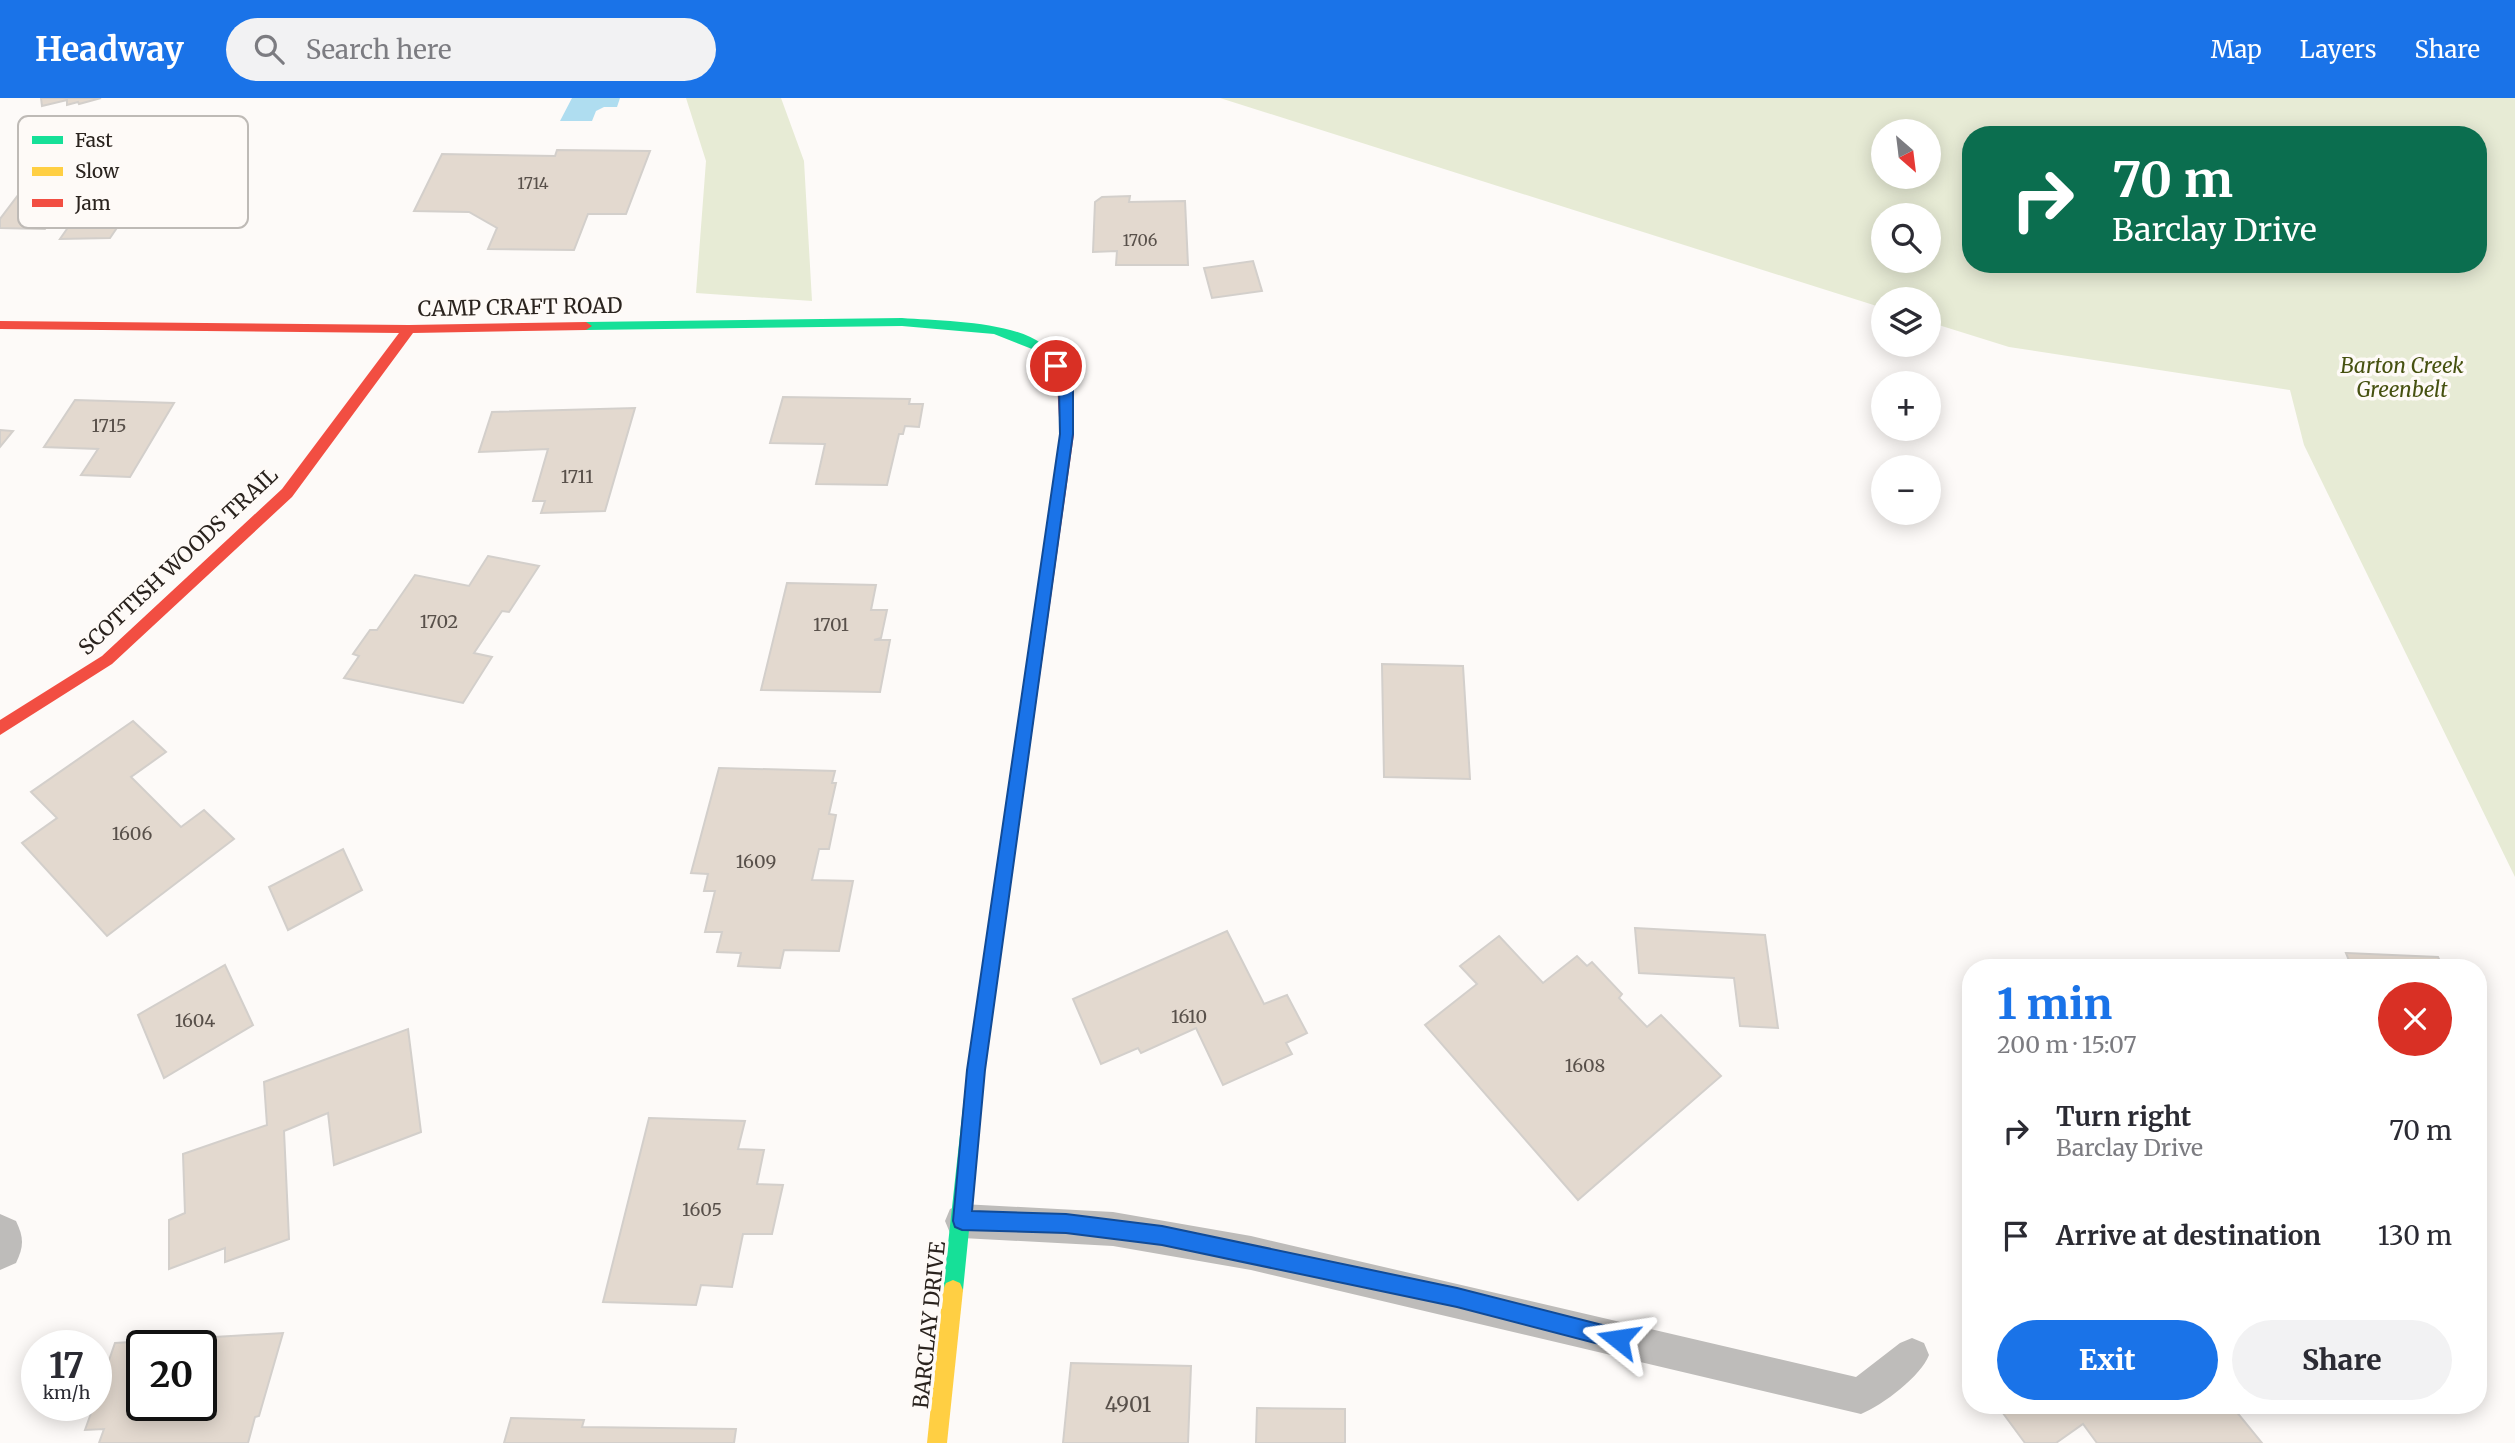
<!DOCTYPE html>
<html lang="en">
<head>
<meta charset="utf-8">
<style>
  :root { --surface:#fff; --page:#f2f2f3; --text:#2b2b33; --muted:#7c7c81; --accent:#1a73e8 }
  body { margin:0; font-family:Merriweather,serif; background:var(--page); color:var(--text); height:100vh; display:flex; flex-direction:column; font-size:26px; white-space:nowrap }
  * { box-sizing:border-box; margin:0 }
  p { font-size:23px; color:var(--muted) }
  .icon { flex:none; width:38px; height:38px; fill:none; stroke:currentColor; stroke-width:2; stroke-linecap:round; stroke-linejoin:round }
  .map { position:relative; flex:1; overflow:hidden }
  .drawer { position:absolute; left:1962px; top:861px; width:525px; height:455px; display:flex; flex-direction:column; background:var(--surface); border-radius:28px; box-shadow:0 4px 18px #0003 }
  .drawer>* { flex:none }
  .hud { position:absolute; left:1962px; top:28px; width:525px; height:147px; border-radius:28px; box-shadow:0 4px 18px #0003; background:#0b6e4f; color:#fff; overflow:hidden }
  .needle { width:46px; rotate:152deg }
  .controls { position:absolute; left:1871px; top:21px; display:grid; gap:14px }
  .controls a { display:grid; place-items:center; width:70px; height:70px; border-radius:50%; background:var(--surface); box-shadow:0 4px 18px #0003; font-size:35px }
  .speed { position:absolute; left:21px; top:1232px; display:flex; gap:14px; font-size:35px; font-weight:700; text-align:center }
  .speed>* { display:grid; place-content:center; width:91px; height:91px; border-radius:50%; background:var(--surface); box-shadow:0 4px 18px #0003; line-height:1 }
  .speed small { font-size:18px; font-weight:400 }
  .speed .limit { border:4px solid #111; border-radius:10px; background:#fff; color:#111 }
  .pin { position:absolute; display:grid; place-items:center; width:60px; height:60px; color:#fff; margin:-30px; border:4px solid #fff; border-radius:50%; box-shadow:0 2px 7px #0007 }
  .me { position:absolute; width:77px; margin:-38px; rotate:285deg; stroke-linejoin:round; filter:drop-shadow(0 0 5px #0008) }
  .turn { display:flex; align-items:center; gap:24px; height:147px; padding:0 35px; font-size:32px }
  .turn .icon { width:91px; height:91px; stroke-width:2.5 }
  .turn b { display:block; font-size:49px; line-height:60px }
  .round { display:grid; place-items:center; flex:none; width:74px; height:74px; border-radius:37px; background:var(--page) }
  .overview { display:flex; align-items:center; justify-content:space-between; height:119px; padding:0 35px }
  h1 { font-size:42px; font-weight:800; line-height:52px; color:var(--accent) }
  .primary-button { display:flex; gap:14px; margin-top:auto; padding:14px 35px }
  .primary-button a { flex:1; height:80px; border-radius:42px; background:var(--accent); color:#fff; font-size:28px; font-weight:800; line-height:80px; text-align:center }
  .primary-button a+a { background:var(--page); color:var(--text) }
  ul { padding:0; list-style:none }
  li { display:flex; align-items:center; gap:21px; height:105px; padding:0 35px }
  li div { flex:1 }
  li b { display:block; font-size:26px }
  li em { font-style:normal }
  header { display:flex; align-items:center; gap:42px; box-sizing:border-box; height:98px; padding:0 35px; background:var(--accent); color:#fff }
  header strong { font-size:33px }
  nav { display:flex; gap:38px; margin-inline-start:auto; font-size:24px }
  .search { width:490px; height:63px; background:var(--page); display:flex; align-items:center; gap:18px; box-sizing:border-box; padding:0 24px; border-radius:38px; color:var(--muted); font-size:26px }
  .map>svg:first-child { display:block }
</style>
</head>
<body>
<header>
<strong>Headway</strong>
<div class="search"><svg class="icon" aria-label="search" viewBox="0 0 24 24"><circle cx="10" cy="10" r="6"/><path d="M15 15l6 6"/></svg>Search here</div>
<nav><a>Map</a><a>Layers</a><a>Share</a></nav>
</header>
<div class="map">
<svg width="2515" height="1345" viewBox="0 0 2515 1345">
  <rect width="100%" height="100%" fill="#fdfaf8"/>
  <g fill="#e7ebd5" fill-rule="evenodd">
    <path d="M 686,0 L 781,0 L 804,63 L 812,203 L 696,195 L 706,63 Z"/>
    <path d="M 1220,0 L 2515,0 L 2515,779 L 2304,347 L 2290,292 L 2009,249 L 1929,224 L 1928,201 L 1883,201 L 1883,210 ZM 1883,33 L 1928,33 L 1928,79 L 1883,79 ZM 1970,37 L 2478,37 L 2478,166 L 1970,166 ZM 1883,117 L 1928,117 L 1928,163 L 1883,163 Z"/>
  </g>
  <path fill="#afddf0" d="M 572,0 L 620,0 L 617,9 L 604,9 L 596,13 L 592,23 L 560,23 Z"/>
  <g fill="#e3d9cf" stroke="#d3cfcb" stroke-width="2" fill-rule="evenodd">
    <path d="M 41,0 L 101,0 L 79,6 L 78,4 L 67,7 L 67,2 L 42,8 Z"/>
    <path d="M 56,47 L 87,48 L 84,51 L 170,52 L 110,140 L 60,141 L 69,128 L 48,127 L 45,131 L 0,130 L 0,121 Z"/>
    <path d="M 557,52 L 650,53 L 626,116 L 588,116 L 574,152 L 488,151 L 497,130 L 469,114 L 414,113 L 442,56 L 555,58 Z"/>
    <path d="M 1130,98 L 1129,104 L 1185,103 L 1188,167 L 1116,167 L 1117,153 L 1093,154 L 1095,104 L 1102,99 Z"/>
    <path d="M 1253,163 L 1262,193 L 1212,200 L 1204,170 Z"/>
    <path d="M 783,299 L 910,301 L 909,306 L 923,306 L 919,329 L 905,328 L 903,336 L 899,336 L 887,387 L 816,386 L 825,346 L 770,345 Z"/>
    <path d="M 75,302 L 174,305 L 130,379 L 81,377 L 98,351 L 44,349 Z"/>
    <path d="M 635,310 L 605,413 L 541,415 L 545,403 L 533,403 L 548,351 L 479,354 L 492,314 Z"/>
    <path d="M 0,332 L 13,333 L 0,349 Z"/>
    <path d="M 488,458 L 539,468 L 509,514 L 502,513 L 474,555 L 492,559 L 463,605 L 344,580 L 359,558 L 353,556 L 370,532 L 377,532 L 415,477 L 469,488 Z"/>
    <path d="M 787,485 L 876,487 L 871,512 L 887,512 L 881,540 L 874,542 L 890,542 L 880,594 L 761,592 Z"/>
    <path d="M 1382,566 L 1463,568 L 1470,681 L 1384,679 Z"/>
    <path d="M 133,623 L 166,654 L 131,679 L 181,729 L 204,712 L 234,741 L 107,838 L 22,745 L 57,720 L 31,694 Z"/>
    <path d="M 719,670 L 835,673 L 832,685 L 836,685 L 829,716 L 836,717 L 829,751 L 819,751 L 812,782 L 853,783 L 839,853 L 784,852 L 780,870 L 738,868 L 741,855 L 717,854 L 722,834 L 705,834 L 715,793 L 704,793 L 708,776 L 691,775 Z"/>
    <path d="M 343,751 L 362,792 L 288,832 L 269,789 Z"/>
    <path d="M 1635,830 L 1765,837 L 1778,930 L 1740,928 L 1734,880 L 1639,875 Z"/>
    <path d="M 1227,833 L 1264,906 L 1287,897 L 1307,935 L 1286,945 L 1292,956 L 1223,987 L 1196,930 L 1141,955 L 1138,950 L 1101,966 L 1073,901 Z"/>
    <path d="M 1499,838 L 1543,885 L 1577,858 L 1587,868 L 1592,864 L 1622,896 L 1619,900 L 1647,929 L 1661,917 L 1721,978 L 1578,1102 L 1425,927 L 1477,886 L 1460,868 Z"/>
    <path d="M 2346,855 L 2438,859 L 2443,870 L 2352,870 Z"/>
    <path d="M 225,867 L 253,927 L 164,980 L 138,917 Z"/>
    <path d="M 408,931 L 421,1034 L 334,1067 L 328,1015 L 284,1033 L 289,1141 L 225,1164 L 225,1150 L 169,1171 L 169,1122 L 185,1115 L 183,1056 L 267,1027 L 264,984 Z"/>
    <path d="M 649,1020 L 745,1023 L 738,1051 L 764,1052 L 757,1086 L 783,1087 L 772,1136 L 743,1136 L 732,1189 L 701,1187 L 696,1207 L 603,1204 Z"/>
    <path d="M 283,1235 L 259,1318 L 255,1319 L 248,1345 L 99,1345 L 104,1331 L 85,1332 L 94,1307 L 96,1307 L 96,1300 L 115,1245 ZM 142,1248 L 201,1248 L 201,1307 L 142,1307 Z"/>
    <path d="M 1071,1265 L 1191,1268 L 1188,1345 L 1063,1345 Z"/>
    <path d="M 1997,1307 L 2231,1307 L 2262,1345 L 2097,1345 L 2083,1326 L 2056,1345 L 2025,1345 Z"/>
    <path d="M 1257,1310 L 1345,1311 L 1345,1345 L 1256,1345 Z"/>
    <path d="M 511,1320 L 584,1322 L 582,1329 L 736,1331 L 734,1345 L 504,1345 Z"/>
  </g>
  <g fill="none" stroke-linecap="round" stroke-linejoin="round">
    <path fill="#bebcba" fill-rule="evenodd" d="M 962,1106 L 1113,1114 L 1251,1138 L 1856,1279 L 1900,1245 L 1912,1240 L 1924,1245 L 1929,1257 C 1921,1278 1883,1307 1861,1316 L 1251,1172 L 1113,1148 L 962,1140 L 950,1135 L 945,1123 L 950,1111 Z"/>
    <path fill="#bebcba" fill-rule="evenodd" d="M 0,1116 L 16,1123 C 24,1140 24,1148 16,1165 L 0,1172 Z"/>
    <g fill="#16e098" fill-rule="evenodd">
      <path d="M 902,220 C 940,223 1012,223 1042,246 C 1056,256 1064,271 1071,286 L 1069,289 L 1059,289 L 1051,270 L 1032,251 L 994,236 L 902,228 L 586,232 L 580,228 L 586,224 Z"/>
      <path d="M 1023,635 L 1028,637 L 1031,642 L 985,972 L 963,1192 L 960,1199 L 953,1202 L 946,1199 L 943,1192 L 967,972 L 1015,642 L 1018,637 Z"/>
    </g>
    <path fill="#ffcf43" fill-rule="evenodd" d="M 953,1182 L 960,1185 L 963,1192 L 947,1345 L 927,1345 L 943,1192 L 946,1185 Z"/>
    <g fill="#f24e42" fill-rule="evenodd">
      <path d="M 0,223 L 409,227 L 586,224 L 592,228 L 586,232 L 413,235 L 292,399 L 112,566 L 0,637 L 0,622 L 102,558 L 282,391 L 399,235 L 0,231 Z"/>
      <path d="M 1064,281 L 1071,286 L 1074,336 L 1031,642 L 1028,647 L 1018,647 L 1015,642 L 1060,336 L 1057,286 Z"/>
    </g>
  </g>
  <path fill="#1a73e8" stroke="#114b97" stroke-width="2" d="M 1056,263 L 1061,265 L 1073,291 L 1073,336 L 985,972 L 972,1113 L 1066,1116 L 1162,1128 L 1457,1190 L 1618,1231 L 1625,1234 L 1628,1241 L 1625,1248 L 1618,1251 L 1457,1209 L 1162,1147 L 1066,1135 L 962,1132 L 955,1129 L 953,1123 L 967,972 L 1060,336 L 1059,291 L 1049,268 Z"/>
  <g text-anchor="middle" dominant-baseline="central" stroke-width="7" stroke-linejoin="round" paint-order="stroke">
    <g font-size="16" fill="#58504a">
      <text x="533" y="85">1714</text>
      <text x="1140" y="142">1706</text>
    </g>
    <g font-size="18" fill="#58504a">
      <text x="109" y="327">1715</text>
      <text x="577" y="378">1711</text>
      <text x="439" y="523">1702</text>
      <text x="831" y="526">1701</text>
      <text x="132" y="735">1606</text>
      <text x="756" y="763">1609</text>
      <text x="1189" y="918">1610</text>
      <text x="195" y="922">1604</text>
      <text x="1585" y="967">1608</text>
      <text x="702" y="1111">1605</text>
    </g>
    <g font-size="21" fill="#2a231e" stroke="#fefaf7">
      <text transform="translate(520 209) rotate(-1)">CAMP CRAFT ROAD</text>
      <text transform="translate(178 463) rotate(-43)">SCOTTISH WOODS TRAIL</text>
      <text transform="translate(929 1227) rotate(-84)">BARCLAY DRIVE</text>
    </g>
    <g font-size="21" font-style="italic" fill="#465110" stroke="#fefaf7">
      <text x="2402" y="267">Barton Creek<tspan x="2402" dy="24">Greenbelt</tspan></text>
    </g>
    <g font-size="21" fill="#58504a">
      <text x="1128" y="1306">4901</text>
    </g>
  </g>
  <rect x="18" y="18" width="230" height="112" rx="10" fill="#fefaf7" stroke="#bebab6" stroke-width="2"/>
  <rect x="32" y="38" width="31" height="8" fill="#16e098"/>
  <rect x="32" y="69" width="31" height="9" fill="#ffcf43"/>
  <rect x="32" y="101" width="31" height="8" fill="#f24e42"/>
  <g font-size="19" fill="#2a231e">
    <text x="75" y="49">Fast</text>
    <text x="75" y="80">Slow</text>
    <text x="75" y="112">Jam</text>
  </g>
</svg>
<div class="controls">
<a><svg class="needle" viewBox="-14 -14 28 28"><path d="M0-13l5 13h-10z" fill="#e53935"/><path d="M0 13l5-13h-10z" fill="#7c7c81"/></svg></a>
<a><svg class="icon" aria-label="search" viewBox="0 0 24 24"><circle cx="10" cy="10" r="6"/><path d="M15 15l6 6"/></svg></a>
<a><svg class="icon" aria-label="layers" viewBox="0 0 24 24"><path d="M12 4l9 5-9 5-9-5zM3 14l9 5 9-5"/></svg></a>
<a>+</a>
<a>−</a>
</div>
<div class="speed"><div>17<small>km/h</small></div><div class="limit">20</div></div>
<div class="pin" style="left:1056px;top:268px;background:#d93025"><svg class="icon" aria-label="arrive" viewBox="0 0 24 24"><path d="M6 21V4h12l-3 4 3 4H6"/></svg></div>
<svg class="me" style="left:1618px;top:1241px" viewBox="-20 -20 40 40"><path d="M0-17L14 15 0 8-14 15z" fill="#1a73e8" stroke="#fff" stroke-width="4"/></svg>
<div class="hud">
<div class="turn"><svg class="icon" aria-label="right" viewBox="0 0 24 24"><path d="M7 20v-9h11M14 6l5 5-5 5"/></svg><div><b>70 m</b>Barclay Drive</div></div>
</div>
<section class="drawer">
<div class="overview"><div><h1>1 min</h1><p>200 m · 15:07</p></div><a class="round" style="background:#d93025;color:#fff"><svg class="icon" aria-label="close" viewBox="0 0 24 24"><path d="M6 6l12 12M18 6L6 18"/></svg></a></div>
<ul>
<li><svg class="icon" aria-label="right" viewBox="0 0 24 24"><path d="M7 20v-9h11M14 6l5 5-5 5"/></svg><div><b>Turn right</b><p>Barclay Drive</p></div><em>70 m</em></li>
<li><svg class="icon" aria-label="arrive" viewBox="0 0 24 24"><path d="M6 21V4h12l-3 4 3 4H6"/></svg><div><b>Arrive at destination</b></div><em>130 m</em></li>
</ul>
<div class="primary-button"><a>Exit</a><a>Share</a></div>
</section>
</div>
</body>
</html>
